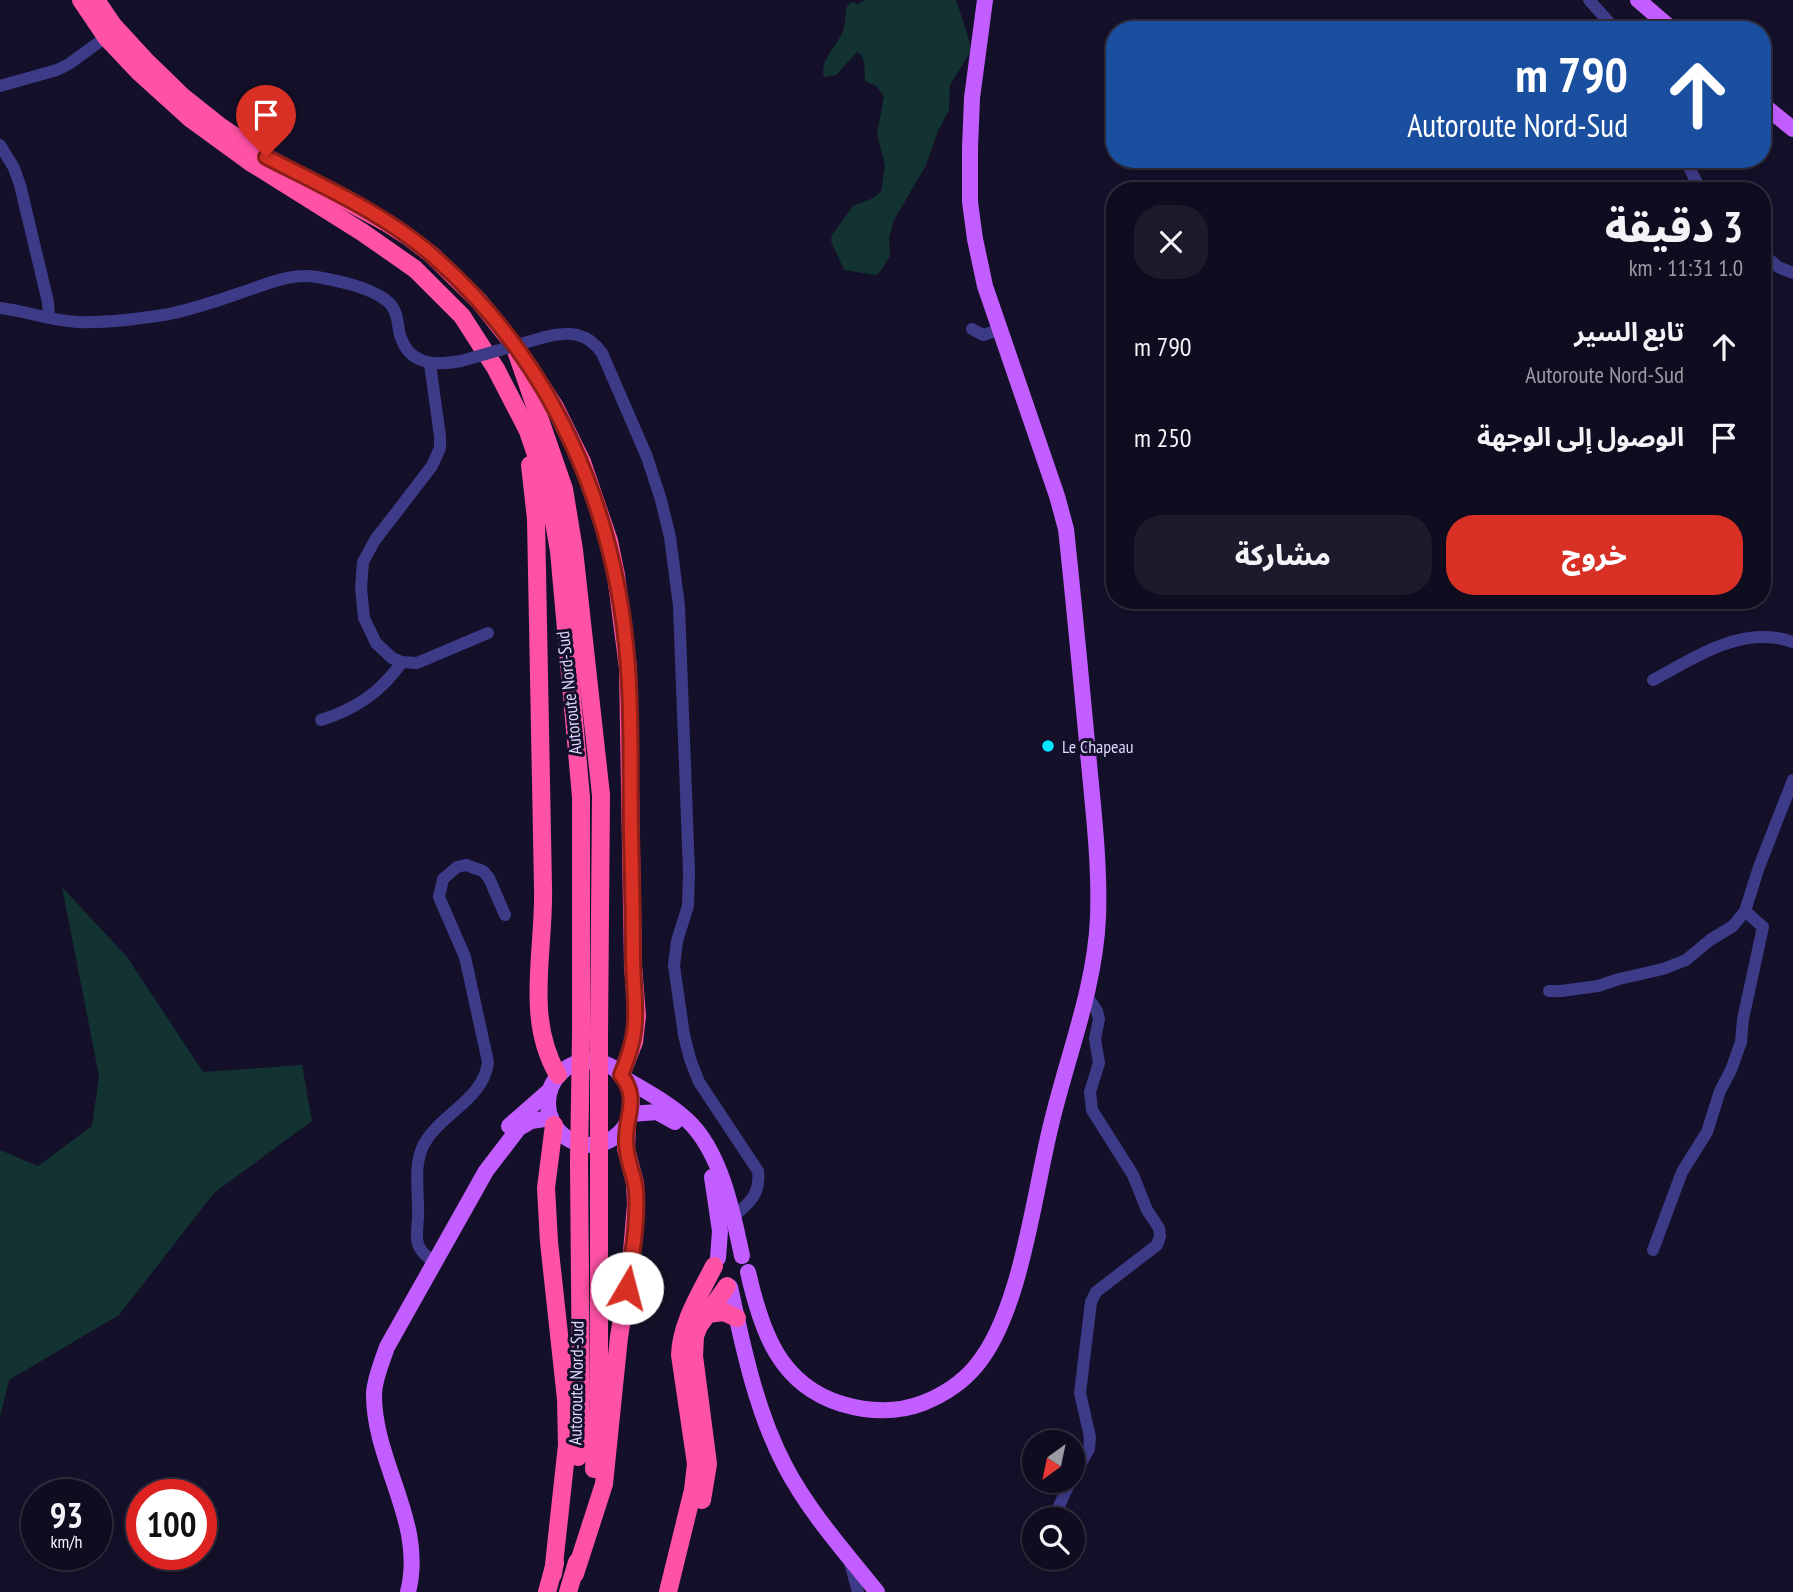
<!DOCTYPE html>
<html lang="ar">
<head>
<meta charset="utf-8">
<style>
  :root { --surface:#0f0c1f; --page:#1d1a2c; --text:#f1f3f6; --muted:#9b9ba4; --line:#2f2c3d; --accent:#d93025 }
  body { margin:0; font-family:"PT Sans Narrow","Noto Sans Arabic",sans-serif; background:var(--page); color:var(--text); direction:rtl; height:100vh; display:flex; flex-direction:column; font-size:26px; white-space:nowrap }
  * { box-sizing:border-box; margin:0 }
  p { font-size:23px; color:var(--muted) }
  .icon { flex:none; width:38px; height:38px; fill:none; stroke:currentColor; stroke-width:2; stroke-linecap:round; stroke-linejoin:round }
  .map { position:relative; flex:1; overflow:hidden; direction:ltr }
  .sheet { position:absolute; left:1106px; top:182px; width:665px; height:427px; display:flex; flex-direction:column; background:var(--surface); border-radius:28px; box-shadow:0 4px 10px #0003,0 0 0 2px var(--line); direction:rtl }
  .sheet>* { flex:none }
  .banner { position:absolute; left:1106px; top:21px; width:665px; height:147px; border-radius:28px; box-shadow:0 4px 10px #0003,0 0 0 2px var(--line); direction:rtl; background:#1a4fa0; color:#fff; overflow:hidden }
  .needle { width:46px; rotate:213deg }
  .fabs { position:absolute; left:1022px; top:1430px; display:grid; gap:14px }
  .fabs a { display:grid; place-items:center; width:63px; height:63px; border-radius:50%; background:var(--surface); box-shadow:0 4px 10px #0003,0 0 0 2px var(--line); font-size:35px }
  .speed { position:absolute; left:21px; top:1479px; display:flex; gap:14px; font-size:35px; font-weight:700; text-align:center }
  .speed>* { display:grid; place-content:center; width:91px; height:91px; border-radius:50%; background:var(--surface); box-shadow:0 4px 10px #0003,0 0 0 2px var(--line); line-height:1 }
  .speed small { font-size:18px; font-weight:400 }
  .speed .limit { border:10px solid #d22; background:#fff; color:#111 }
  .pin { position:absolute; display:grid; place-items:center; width:60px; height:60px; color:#fff; margin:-72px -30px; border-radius:50% 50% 50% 0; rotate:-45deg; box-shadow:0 0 7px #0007 }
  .pin .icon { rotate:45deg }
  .me { position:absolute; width:77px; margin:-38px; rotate:8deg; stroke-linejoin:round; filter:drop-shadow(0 0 5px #0008) }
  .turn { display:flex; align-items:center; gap:24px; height:147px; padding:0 28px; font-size:32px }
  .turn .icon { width:91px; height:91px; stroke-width:2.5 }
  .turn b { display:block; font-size:49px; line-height:60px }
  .round { display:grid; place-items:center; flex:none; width:74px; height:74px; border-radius:28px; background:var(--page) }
  .overview { display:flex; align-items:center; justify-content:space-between; height:119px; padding:0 28px }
  h1 { font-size:42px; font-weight:800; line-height:52px }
  .action { display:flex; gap:14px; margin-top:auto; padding:14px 28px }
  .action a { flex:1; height:80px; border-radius:28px; background:var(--accent); color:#fff; font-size:28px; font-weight:800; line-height:80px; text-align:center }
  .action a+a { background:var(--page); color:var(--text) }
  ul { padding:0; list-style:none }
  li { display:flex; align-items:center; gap:21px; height:91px; padding:0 28px }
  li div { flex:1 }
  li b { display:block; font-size:26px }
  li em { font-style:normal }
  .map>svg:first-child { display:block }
</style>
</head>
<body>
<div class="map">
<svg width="1793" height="1592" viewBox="0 0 1793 1592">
  <rect width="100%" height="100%" fill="#141029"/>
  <g fill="#123331">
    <path d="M 865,0 L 956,0 L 967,33 L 971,51 L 950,85 L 949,110 L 938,131 L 926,165 L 894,220 L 889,238 L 890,256 L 880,272 L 875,275 L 844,270 L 831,241 L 832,235 L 853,206 L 871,199 L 881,192 L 885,165 L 877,134 L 884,96 L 876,86 L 865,81 C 864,70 867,58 857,52 L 836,75 L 824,77 C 819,61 835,48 841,35 C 846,27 845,15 847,6 L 852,2 L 858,4 Z"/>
    <path d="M 62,887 L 127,957 L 203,1072 L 302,1065 L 312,1121 L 214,1193 L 119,1315 L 9,1380 L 0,1417 L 0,1150 L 38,1166 L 92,1126 L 99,1076 Z"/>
  </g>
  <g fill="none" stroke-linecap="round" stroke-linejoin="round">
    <g stroke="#3d3a88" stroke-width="12">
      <path d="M 1589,0 L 1616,30"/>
      <path d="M 0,86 L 57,70 L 69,64 L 106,37"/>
      <path d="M 0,145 L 14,168 L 20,185 L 48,302 L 49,318"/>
      <path d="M 1685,159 L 1701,191"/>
      <path d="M 1762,253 L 1778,267 L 1793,273"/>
      <path d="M 0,308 C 26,311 52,321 79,322 C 108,323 139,319 169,314 C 193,309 217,301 240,293 C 265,285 291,272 317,277 C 339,281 370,287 387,301 C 398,309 397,323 400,335 C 409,365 435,366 461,361"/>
      <path d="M 972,329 L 983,335 L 999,330"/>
      <path d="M 545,337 C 569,331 587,332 602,353 L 647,457 L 661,500 L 670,537 L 679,606 L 689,873 L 688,906 L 677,941 L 674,966 L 684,1035 L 690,1059 L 699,1082 L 758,1171 C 761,1193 750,1203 734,1216"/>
      <path d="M 430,364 L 440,436 L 440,448 L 432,466 L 375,540 L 363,562 L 361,589 L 364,618 L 376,643 L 392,658 L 402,662 L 417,663 L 488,633"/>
      <path d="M 1653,680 C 1696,657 1743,624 1793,642"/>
      <path d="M 321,720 C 356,709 381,692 402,662"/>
      <path d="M 1549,991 L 1561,991 L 1598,986 L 1619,979 L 1663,969 L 1686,960 L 1710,940 L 1733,926 L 1745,911 L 1759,867 L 1793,780"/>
      <path d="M 1653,1250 L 1682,1172 L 1707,1132 L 1720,1091 L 1731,1070 L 1741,1042 L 1743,1019 L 1763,927 L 1745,911"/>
      <path d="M 434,1262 C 412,1247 417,1238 418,1216 C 419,1193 413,1167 423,1146 C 439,1114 484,1100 488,1062 L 465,957 L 439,897 L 443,879 L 457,867 L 466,865 L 483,871 L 489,878 L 505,915"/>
      <path d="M 1073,1477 L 1089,1449 L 1090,1437 L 1080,1393 L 1091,1302 L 1096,1292 L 1157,1245 L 1160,1236 L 1159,1228 L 1147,1210 L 1133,1175 L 1092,1110 L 1090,1092 L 1099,1063 L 1095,1039 L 1099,1019 L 1097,1011 L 1086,995"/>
      <path d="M 1053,1519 L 1071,1480"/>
      <path d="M 849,1559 L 858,1592"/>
    </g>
    <g stroke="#c25eff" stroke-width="16">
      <path d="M 1638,0 L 1673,30"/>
      <path d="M 1762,104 L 1793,129"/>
      <circle cx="590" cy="1103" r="42"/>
      <path d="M 624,1078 C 645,1091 669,1103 687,1120 C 721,1151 733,1213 742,1256"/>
      <path d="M 631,1114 L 657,1112 L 675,1122"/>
      <path d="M 509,1126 L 550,1090"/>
      <path d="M 712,1177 L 720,1231 L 718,1258"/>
      <path d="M 748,1272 C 761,1330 779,1385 842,1404 C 869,1412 897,1413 923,1403 C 943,1395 962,1383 976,1366 C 1021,1313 1034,1193 1051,1125 C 1067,1057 1095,988 1098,918 C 1100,863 1093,807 1088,753 C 1081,678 1074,603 1066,529 L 1057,496 L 985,286 L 975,239 L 970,202 L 970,148 L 972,98 L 985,0"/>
      <path d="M 730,1287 C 743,1347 756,1411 785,1466 C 809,1512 845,1552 877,1592"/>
      <path d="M 408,1592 C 426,1522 373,1462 374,1393 C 375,1377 382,1362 387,1347 L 486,1171 L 519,1128 L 531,1121 L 551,1118"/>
    </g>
    <g stroke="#ff52a5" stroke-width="18">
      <path d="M 81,0 L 106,37 L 139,72 L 191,119 L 250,162 L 362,232 L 415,269 L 462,316 L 496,369 L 528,431 L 549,493 L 559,551 L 581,797 L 581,1035"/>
      <path d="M 96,0 L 113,25 L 147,62 L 182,96 L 221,127 L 266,157 L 385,222 L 410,238 L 432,255 L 479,301 L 514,345 L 564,489 L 574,550 L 601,795 L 599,1036"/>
      <path d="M 530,368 L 555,407 L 582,462 L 609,541 L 616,575 L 628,668 L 633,966 L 637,1016 L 634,1042 L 621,1075"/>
      <path d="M 530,465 L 536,519 C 538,642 541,764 543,887 C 545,950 524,1018 558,1075"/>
      <path d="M 707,1314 L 724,1312 L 737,1318"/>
      <path d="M 578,1457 L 581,1398 L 579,1163"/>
      <path d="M 594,1469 L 599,1399 L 599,1165"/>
      <path d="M 702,1500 L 708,1464 L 694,1356 L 695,1336 L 699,1326 L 727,1286"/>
      <path d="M 553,1574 L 567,1445 L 566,1399 L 549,1242 L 546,1188 L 554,1125"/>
      <path d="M 575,1574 L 604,1484 L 619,1337 L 631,1264 L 636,1204 L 635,1183 L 626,1149 L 627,1125"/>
      <path d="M 547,1592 L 555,1563"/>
      <path d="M 568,1592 L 577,1562"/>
      <path d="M 668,1592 L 693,1490 L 696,1464 L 680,1355 C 681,1323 700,1294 714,1266"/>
    </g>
    <path stroke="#3d3a88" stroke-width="12" d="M 461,361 L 545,337"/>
    <g stroke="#ff52a5" stroke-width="18">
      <path d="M 599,1036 L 599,1165"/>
      <path d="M 579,1163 L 581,1035"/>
    </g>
  </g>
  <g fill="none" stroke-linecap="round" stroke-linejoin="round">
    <defs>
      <path id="route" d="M 266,157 C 322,186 385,214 433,256 C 553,361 617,510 628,668 C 632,723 630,780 631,835 C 632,876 633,918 633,959 C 634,1009 642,1026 621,1075 C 640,1098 625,1117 626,1142 C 626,1159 634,1174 636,1190 C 638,1222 632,1257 627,1288"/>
    </defs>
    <use href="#route" stroke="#8d1f18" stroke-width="18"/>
    <use href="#route" stroke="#d93025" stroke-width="12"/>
  </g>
  <circle fill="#03e6ff" stroke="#141029" stroke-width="2.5" cx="1048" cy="746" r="7"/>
  <g text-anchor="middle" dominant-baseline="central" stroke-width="6" stroke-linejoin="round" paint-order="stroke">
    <g font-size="18" fill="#dcd7ff" stroke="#141029">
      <text transform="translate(569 693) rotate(-96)">Autoroute Nord-Sud</text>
      <text transform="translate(576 1383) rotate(-89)">Autoroute Nord-Sud</text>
    </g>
    <g font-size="18" fill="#dcd7ff" stroke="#141029" text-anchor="start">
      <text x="1062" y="746">Le Chapeau</text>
    </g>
  </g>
</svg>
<div class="fabs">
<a><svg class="needle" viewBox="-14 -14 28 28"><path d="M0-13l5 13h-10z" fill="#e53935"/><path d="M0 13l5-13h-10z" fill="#9b9ba4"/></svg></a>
<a><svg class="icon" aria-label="search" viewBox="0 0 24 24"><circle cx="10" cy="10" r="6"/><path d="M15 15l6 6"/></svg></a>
</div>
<div class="speed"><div>93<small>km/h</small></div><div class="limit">100</div></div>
<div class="pin" style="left:266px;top:157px;background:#d93025"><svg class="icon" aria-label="arrive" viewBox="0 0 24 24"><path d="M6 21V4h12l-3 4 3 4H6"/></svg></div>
<svg class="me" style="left:627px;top:1288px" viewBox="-20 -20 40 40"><circle r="19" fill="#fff"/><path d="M0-13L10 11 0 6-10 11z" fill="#d93025"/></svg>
<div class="banner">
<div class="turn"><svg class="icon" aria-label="ahead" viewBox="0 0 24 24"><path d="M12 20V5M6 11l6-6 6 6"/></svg><div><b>790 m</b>Autoroute Nord-Sud</div></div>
</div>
<section class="sheet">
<div class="overview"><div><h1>3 دقيقة</h1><p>1.0 km · 11:31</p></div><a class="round"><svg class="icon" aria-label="close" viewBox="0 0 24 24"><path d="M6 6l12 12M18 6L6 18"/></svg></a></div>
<ul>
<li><svg class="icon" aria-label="ahead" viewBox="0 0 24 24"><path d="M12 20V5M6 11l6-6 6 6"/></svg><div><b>تابع السير</b><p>Autoroute Nord-Sud</p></div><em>790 m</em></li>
<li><svg class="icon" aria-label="arrive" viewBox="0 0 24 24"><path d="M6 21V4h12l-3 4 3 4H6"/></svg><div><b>الوصول إلى الوجهة</b></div><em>250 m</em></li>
</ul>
<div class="action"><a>خروج</a><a>مشاركة</a></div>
</section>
</div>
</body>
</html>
